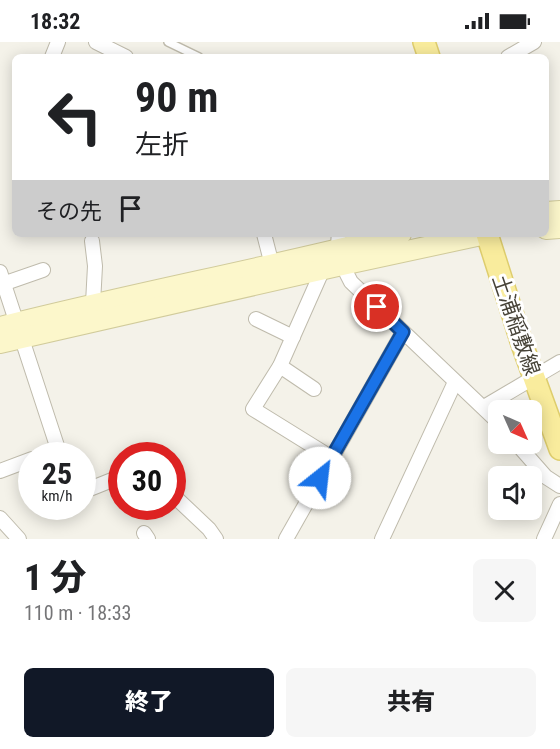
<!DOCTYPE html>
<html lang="ja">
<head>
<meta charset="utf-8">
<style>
  :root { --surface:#fff; --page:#f6f6f6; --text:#202124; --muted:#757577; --accent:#111827 }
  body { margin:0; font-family:"Roboto Condensed","Noto Sans JP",sans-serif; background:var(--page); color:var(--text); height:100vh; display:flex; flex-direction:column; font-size:22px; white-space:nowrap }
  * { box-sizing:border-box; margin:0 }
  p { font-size:20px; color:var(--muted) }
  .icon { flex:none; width:33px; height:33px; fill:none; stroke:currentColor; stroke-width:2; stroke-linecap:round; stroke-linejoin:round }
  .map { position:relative; height:497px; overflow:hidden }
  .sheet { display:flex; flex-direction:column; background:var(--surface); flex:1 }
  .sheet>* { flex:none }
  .guide { position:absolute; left:12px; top:12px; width:537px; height:183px; border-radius:9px; box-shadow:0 3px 15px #0003; background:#fff; color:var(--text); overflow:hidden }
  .needle { width:39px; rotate:135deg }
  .buttons { position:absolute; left:488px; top:358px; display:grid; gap:12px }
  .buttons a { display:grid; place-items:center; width:54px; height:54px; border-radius:9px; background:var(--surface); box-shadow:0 3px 15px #0003; font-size:30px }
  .speed { position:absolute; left:18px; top:400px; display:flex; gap:12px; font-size:30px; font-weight:700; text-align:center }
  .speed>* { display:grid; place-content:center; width:78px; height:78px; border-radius:50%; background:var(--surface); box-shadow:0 3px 15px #0003; line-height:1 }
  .speed small { font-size:15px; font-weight:400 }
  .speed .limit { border:9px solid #d22; background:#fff; color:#111 }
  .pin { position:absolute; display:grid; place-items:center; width:51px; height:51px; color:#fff; margin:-26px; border:3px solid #fff; border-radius:50%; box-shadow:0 2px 6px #0007 }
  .me { position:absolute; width:66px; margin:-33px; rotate:29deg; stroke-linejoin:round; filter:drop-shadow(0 0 4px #0008) }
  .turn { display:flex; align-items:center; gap:21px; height:126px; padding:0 24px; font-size:27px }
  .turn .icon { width:78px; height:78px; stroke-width:2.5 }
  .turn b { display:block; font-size:42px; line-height:51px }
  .then { display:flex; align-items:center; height:57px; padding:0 24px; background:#0003; gap:12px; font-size:22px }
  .round { display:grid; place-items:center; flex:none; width:63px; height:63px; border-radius:9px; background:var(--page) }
  .head { display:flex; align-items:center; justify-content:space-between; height:102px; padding:0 24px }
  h1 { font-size:36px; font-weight:800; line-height:45px }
  .primary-button { display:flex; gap:12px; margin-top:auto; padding:12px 24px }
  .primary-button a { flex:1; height:69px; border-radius:9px; background:var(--accent); color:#fff; font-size:24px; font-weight:800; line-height:69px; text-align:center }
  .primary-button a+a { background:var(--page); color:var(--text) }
  .status { display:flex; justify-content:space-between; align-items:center; height:42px; padding:0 30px; background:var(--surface); direction:ltr }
  .status svg { height:16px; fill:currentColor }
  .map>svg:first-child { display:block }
</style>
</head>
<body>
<div class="status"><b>18:32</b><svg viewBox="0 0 49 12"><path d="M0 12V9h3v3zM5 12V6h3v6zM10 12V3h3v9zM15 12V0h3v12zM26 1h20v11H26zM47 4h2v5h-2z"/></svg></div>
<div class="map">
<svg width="560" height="497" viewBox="0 0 560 497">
  <rect width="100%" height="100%" fill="#f4f2e9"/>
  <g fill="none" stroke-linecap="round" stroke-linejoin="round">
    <defs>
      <path id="lane" d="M 168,0 L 199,15"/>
      <g id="street">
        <path d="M 96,0 L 126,15"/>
        <path d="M 52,15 L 58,0"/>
        <path d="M 508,15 L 534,0"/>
        <path d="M 264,192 L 272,223"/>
        <path d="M 339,192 C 336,211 342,223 351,240 L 498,380"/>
        <path d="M 92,199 L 95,224 L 93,261"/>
        <path d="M 323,227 L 280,324 L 253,367 L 332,416"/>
        <path d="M 0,230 L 58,407 L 39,414"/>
        <path d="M 0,243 L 43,228"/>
        <path d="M 256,277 L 293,295"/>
        <path d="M 280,324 L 314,347"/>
        <path d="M 484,365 L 560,320"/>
        <path d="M 517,402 L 546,435 L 560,444"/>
        <path d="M 0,429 L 32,417"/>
        <path d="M 82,450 L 122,434"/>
        <path d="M 172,452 L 209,487 L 216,497"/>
        <path d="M 0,476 L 19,497"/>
        <path d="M 144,491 L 148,497"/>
        <path d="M 286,497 L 403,290"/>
        <path d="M 382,497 L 455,340"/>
        <path d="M 544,497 L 560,462"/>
      </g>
      <g id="secondary">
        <path d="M 546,170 L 560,169"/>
        <path d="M 546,187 L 560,186"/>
        <path d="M 0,285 C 133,251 268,226 401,192"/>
        <path d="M 0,301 L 342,223 L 486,192"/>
      </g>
      <g id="primary">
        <path d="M 424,0 L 429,15"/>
        <path d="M 487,192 L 523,305 L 560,407"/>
      </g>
    </defs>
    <use href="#lane" stroke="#bfbbac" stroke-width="10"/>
    <use href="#street" stroke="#bfbbac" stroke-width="16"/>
    <use href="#secondary" stroke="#d1cb9b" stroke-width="22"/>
    <use href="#primary" stroke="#decd6d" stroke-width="24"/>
    <use href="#lane" stroke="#fff" stroke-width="7"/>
    <use href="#street" stroke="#fff" stroke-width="14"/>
    <use href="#secondary" stroke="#fcf7cb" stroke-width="20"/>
    <use href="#primary" stroke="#f9ec9d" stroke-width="21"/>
  </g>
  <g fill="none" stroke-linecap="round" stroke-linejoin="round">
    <defs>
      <path id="route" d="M 320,436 L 403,290 L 377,265"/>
    </defs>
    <use href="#route" stroke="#114b97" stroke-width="15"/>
    <use href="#route" stroke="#1a73e8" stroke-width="10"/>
  </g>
  <g text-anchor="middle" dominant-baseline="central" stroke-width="6" stroke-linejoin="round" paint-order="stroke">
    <g font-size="21" fill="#474338" stroke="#fff">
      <text transform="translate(516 283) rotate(71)">土浦稲敷線</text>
    </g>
  </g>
</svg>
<div class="buttons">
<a><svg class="needle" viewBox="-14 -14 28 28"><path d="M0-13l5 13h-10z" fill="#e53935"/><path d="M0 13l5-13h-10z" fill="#757577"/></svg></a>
<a><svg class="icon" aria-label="sound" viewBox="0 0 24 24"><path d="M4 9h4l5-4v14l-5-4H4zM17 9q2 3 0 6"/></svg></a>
</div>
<div class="speed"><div>25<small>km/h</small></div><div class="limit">30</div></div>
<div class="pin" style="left:377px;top:265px;background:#d93025"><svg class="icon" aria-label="arrive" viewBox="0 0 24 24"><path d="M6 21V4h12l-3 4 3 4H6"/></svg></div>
<svg class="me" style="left:320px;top:436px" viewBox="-20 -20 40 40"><circle r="19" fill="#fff"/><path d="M0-13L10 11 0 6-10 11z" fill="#1a73e8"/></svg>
<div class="guide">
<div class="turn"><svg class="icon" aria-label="left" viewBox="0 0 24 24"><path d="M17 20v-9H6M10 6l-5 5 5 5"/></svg><div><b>90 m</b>左折</div></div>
<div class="then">その先<svg class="icon" aria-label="arrive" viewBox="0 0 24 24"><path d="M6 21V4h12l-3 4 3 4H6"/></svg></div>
</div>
</div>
<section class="sheet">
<div class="head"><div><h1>1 分</h1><p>110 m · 18:33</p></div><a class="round"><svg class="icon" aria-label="close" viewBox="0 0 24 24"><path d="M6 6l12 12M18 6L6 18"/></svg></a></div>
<div class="primary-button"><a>終了</a><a>共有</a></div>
</section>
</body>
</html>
